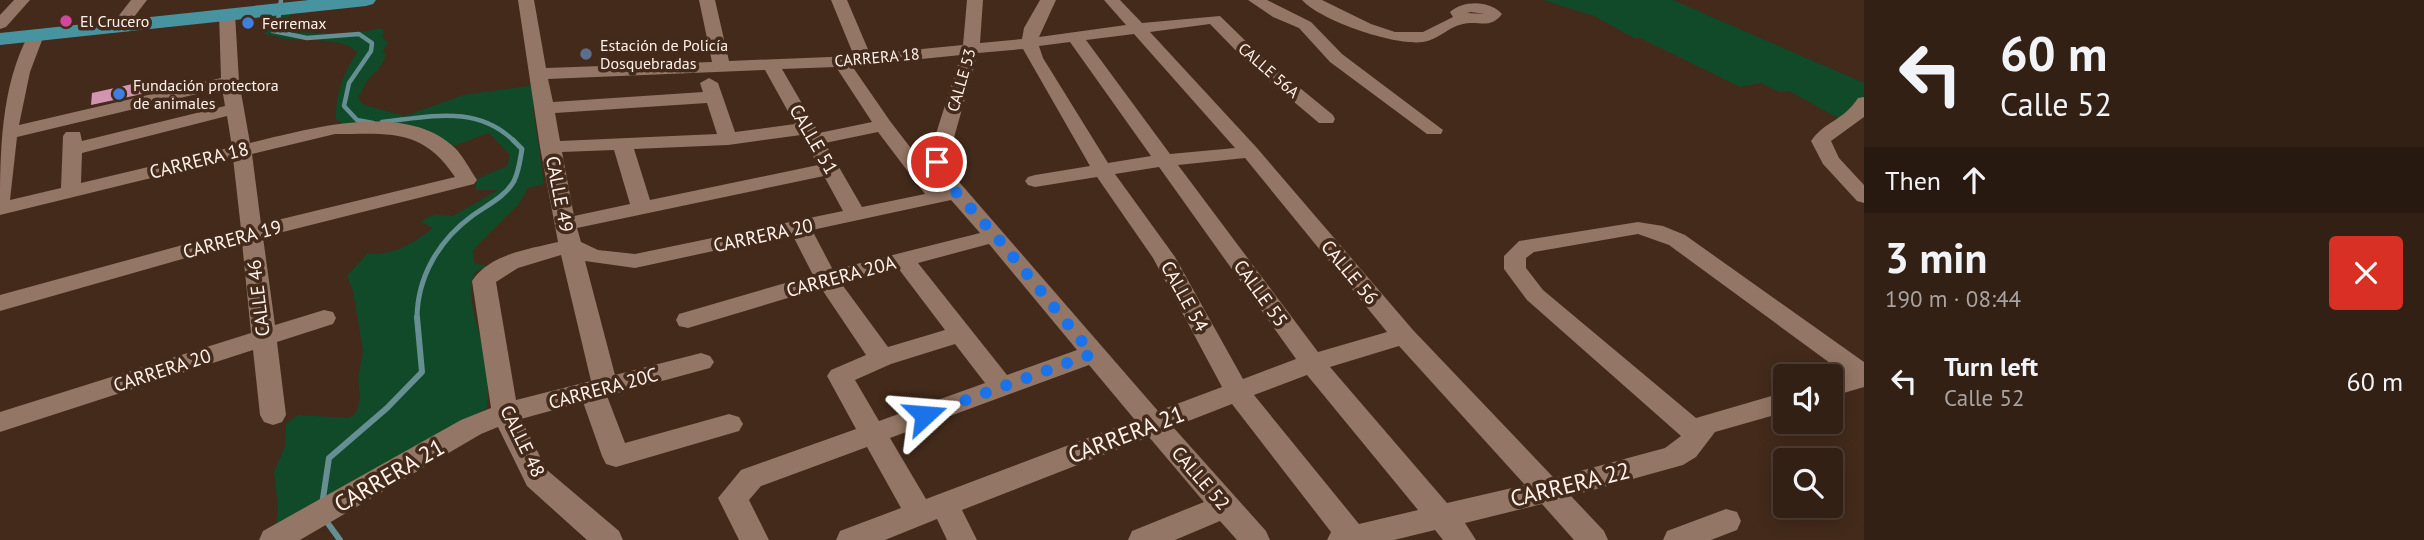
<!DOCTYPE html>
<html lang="en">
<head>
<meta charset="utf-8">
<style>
  :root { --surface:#322014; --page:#3a281d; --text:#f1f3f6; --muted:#a8a3a0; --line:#4d3e34 }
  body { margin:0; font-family:"PT Sans",sans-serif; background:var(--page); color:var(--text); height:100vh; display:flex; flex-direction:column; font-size:26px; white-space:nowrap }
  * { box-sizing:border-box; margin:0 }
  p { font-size:23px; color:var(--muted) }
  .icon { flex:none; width:38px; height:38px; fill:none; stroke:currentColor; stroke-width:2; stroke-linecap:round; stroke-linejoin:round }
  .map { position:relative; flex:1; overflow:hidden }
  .sheet { display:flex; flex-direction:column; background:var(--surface); width:560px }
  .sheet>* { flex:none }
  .top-card { background:#322014; color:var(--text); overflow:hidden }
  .tools { position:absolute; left:1773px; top:364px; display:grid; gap:14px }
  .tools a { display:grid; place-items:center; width:70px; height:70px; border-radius:7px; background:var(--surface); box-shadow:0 4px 18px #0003,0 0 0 2px var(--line); font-size:35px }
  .pin { position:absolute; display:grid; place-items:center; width:60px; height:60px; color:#fff; margin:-30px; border:4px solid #fff; border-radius:50%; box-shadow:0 2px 7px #0007 }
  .me { position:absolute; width:77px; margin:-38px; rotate:71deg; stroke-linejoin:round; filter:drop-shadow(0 0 5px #0008) }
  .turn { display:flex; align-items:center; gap:24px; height:147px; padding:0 21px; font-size:32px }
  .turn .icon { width:91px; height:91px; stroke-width:2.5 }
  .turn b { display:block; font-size:49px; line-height:60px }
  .then { display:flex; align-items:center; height:66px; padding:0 21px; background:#0003; gap:14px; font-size:26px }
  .round { display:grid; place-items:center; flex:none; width:74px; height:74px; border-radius:7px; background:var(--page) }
  .summary { display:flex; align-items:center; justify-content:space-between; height:119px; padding:0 21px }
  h1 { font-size:42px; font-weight:600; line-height:52px }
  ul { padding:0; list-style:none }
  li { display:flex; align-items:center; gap:21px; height:98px; padding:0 21px }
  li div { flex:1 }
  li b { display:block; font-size:26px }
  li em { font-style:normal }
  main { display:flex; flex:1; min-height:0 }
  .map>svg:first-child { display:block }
</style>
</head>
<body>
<main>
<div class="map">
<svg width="1864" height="540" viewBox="0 0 1864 540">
  <rect width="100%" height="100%" fill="#432a1b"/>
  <g fill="#104a29">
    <path d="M 1543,0 L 1673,0 L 1864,83 L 1864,102 L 1847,123 L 1789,91 L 1779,92 L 1761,83 L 1740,87 L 1640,38 L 1634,38 L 1594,16 Z"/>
    <path d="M 291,12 L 286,29 C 316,34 350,36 381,28 L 384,31 L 382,37 L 388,43 L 383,51 L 386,56 L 378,70 L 368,79 L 358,98 L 364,105 L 405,116 L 463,95 L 535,85 L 533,107 L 544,184 L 528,188 L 518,205 L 473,250 L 474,263 L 487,266 L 475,272 C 463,303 484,337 488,369 C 490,382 488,395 487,408 L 446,435 L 275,533 L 278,507 L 274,472 L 285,446 L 286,424 L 298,415 L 349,418 L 356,413 L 360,398 L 358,378 L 363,351 L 353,291 L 347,276 L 367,254 C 394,255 411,245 433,228 L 421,222 C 432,213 440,214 453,216 L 498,190 L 475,190 L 477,179 L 507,166 L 510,155 L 489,133 L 449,148 L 434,137 L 342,124 L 336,119 C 335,93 344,73 357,52 C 339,36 309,42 286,39 C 279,38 272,35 264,34 L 269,14 Z"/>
  </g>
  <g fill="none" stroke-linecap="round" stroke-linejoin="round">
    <g stroke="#668f94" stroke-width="4.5">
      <path d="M 281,0 L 278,21 L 273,31 L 307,38 L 359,34 L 372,43 L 371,51 L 349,83 L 344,106 L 357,120 L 373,123"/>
      <path d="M 382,122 C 430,117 477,104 515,142"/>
    </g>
    <path stroke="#668f94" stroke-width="5" d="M 417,319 C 417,277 439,240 472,216 C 487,205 505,197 514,181 C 519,171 520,160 522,149 L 513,140"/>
    <g stroke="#668f94" stroke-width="6">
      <path d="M 322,505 L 329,458 L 387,408 L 422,372 L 417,317"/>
      <path d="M 324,518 L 340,540"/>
    </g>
  </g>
  <path fill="#d294b0" d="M 146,81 L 147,93 L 91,105 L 92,93 Z"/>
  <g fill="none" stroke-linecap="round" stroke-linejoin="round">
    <g fill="#937665" fill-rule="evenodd">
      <path d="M 14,0 L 30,0 L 6,27 L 0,29 L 0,15 Z"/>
      <path d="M 131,0 L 147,0 L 131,21 L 119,21 L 117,18 Z"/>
      <path d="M 518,0 L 534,0 L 546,68 L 712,62 L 699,0 L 715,0 L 729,61 L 854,56 L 831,0 L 847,0 L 870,54 L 963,45 L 967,0 L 983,0 L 980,43 L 1022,39 L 1024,28 L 1040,0 L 1056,0 L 1039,37 L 1126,25 L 1104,0 L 1120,0 L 1142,23 L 1220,16 L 1261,56 L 1333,115 L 1335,119 L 1333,123 L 1319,123 L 1249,64 L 1210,24 L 1150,32 L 1257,148 L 1413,330 L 1554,478 L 1665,448 L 1681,436 L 1527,300 L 1504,269 L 1504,256 L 1519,241 L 1638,222 L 1663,226 L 1685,235 L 1864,362 L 1864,387 L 1830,397 L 1830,378 L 1845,374 L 1669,245 L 1638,234 L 1534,252 L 1526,258 L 1526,268 L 1543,290 L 1696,418 L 1785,392 L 1785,412 L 1715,432 L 1696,457 L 1683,465 L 1571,496 L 1604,531 L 1608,540 L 1574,540 L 1542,504 L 1465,523 L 1476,540 L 1443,540 L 1435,530 L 1394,540 L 1327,540 L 1331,532 L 1232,404 L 1173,427 L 1266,531 L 1270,540 L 1237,540 L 1220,521 L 1175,540 L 1128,540 L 1132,531 L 1204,502 L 1149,437 L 962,510 L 977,540 L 947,540 L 937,519 L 885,540 L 836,540 L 840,531 L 901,508 L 867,447 L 761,486 L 749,500 L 769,540 L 739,540 L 718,498 L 741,470 L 856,429 L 827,376 L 831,370 L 866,355 L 821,288 L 688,328 L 679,326 L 676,320 L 679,314 L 813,275 L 792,234 L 635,268 L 585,261 L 615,375 L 701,353 L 710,356 L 714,362 L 710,368 L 607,396 L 625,443 L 729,414 L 739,417 L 743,424 L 739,431 L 616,467 L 606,464 L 602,456 L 583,402 L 521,419 L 547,470 L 619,531 L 623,540 L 587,540 L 527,486 L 498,427 L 481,434 L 300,540 L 259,540 L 263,531 L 461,420 L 491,408 L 472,281 C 490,254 529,249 558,242 L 540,147 ZM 1134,34 L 1235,148 L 1170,154 L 1086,40 ZM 1070,42 L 1151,156 L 1108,163 L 1043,58 L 1039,46 ZM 1023,49 L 1090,166 L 1035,175 L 1028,177 L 1025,181 L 1028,185 L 1035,187 L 1097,177 L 1153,258 L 1222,387 L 1158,411 L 954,176 L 947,162 L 978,53 ZM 961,55 L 927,162 L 943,190 L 890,121 L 852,66 ZM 836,67 L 872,122 L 819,133 L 782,69 ZM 765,70 L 795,124 L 735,132 L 718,83 L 709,78 L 700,83 L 703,92 L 553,102 L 548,79 ZM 707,103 L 717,134 L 560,141 L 555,113 ZM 878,132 L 925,194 L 862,207 L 825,143 ZM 801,135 L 818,165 L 650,200 L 634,149 L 728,145 ZM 614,150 L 630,204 L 574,216 L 562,152 ZM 1245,158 L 1387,332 L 1318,352 L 1178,165 ZM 1159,167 L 1296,359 L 1243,379 L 1175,257 L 1115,174 ZM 824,176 L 843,211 L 635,254 L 598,250 L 581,242 L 577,228 ZM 951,200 L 980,233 L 833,270 L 812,230 ZM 989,244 L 1077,350 L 1007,375 L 918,263 ZM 561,255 L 591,381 L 516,400 L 496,282 L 518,268 ZM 898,268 L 945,330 L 888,347 L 841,283 ZM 955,344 L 985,383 L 879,421 L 855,380 L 891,364 ZM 1399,346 L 1525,485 L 1447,503 L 1330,367 ZM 1089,365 L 1135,420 L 926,499 L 890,438 ZM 1307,375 L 1418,510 L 1359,524 L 1254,395 Z"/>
      <path d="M 1248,0 L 1267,0 L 1311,22 L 1342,54 L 1443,130 L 1441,134 L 1427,134 L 1330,62 L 1299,28 L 1273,17 Z"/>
      <path d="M 1302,0 L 1322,0 L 1371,24 L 1395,32 L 1423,32 L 1453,17 L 1450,12 C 1463,0 1490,0 1502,14 C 1490,30 1479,20 1463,24 C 1448,27 1438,40 1423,42 C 1395,46 1321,21 1302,0 ZM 1471,12 L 1485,14 L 1467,13 Z"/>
      <path d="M 227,9 L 235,14 L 239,81 L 250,143 C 308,129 406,100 455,148 C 464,157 470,170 477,180 L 474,184 L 263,237 L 275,325 L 324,310 L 333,312 L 336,318 L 333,324 L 277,342 L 286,415 L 282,422 L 273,425 L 264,422 L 260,415 L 253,350 L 0,432 L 0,412 L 251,333 L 242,242 L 0,311 L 0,295 L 241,229 L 233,158 L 0,215 C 0,154 0,86 30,32 L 42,32 L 44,35 L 30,72 L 19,125 L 221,78 L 219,14 ZM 222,88 L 225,106 L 82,141 L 80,132 L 66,132 L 63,136 L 61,188 L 10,200 L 17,137 ZM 227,116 L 232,147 L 81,183 L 82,153 ZM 335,134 C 388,134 422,127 455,177 L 261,224 L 252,154 Z"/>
      <path d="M 1864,97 L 1864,117 L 1831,141 L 1839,158 L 1864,185 L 1864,203 L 1857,201 L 1823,164 L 1811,141 C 1826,120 1842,122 1858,98 Z"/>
      <path d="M 1726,509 L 1737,512 L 1741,521 L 1737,530 L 1711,540 L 1663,540 L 1667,531 Z"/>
    </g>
    <path fill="#4794a0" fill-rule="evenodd" d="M 309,0 L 376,0 L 373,4 L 366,6 L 0,45 L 0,33 Z"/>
  </g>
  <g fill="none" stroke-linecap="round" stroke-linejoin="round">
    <path stroke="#1a73e8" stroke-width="12" stroke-dasharray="0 21.6" d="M 925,415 L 1092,354 L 996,236 L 945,180 L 937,162"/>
  </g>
  <circle fill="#d1479c" stroke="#432a1b" stroke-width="2.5" cx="66" cy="21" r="7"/>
  <g fill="#3f7fe0" stroke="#432a1b" stroke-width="2.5">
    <circle cx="248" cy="23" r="7"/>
    <circle cx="119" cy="94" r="7"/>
  </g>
  <circle fill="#5c6f8a" stroke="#432a1b" stroke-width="2.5" cx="586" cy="54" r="7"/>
  <g text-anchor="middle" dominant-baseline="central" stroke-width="7" stroke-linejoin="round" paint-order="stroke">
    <g font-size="16" fill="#fff1ea" stroke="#432a1b" text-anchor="start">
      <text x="80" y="21">El Crucero</text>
      <text x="262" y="23">Ferremax</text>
      <text x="600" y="45">Estación de Policía<tspan x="600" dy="18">Dosquebradas</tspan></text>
      <text x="133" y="85">Fundación protectora<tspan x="133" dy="18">de animales</tspan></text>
    </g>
    <g font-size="16" fill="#fff1ea" stroke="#432a1b">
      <text transform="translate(877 57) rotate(-5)">CARRERA 18</text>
      <text transform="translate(1269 70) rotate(41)">CALLE 56A</text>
      <text transform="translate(961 80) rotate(-74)">CALLE 53</text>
    </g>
    <g font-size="19" fill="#fff1ea" stroke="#432a1b">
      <text transform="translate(814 139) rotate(60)">CALLE 51</text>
      <text transform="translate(199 160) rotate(-14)">CARRERA 18</text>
      <text transform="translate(560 194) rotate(79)">CALLE 49</text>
      <text transform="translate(763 235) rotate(-12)">CARRERA 20</text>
      <text transform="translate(232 239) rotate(-15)">CARRERA 19</text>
      <text transform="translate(1350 272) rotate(50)">CALLE 56</text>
      <text transform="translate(841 276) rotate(-15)">CARRERA 20A</text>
      <text transform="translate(1261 293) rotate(54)">CALLE 55</text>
      <text transform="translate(1185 296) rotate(61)">CALLE 54</text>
      <text transform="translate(258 298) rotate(-97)">CALLE 46</text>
      <text transform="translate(162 370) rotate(-18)">CARRERA 20</text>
      <text transform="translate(603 388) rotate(-15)">CARRERA 20C</text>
      <text transform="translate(523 441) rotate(64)">CALLE 48</text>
      <text transform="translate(1201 478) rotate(49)">CALLE 52</text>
    </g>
    <g font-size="23" fill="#fff1ea" stroke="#432a1b">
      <text transform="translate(1126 434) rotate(-21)">CARRERA 21</text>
      <text transform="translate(389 475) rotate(-30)">CARRERA 21</text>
      <text transform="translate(1570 484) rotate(-14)">CARRERA 22</text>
    </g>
  </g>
</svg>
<div class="tools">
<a><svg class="icon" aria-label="sound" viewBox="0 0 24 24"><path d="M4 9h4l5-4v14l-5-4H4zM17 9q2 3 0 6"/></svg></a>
<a><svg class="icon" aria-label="search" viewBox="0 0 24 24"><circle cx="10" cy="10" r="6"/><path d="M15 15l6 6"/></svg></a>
</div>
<div class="pin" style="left:937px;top:162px;background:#d93025"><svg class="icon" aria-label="arrive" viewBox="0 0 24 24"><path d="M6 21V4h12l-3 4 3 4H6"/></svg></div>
<svg class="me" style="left:925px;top:415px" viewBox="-20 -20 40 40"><path d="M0-17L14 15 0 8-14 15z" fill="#1a73e8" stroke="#fff" stroke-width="4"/></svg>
</div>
<section class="sheet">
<div class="top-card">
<div class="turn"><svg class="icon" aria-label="left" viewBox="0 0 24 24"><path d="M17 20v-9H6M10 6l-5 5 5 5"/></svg><div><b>60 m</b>Calle 52</div></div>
<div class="then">Then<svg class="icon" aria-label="ahead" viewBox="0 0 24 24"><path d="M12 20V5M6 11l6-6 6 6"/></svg></div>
</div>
<div class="summary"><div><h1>3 min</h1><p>190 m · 08:44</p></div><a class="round" style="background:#d93025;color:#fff"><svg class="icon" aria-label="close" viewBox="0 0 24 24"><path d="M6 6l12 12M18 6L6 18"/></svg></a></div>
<ul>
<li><svg class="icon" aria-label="left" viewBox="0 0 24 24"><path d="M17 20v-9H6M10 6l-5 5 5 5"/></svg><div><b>Turn left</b><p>Calle 52</p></div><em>60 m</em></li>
</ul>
</section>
</main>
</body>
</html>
